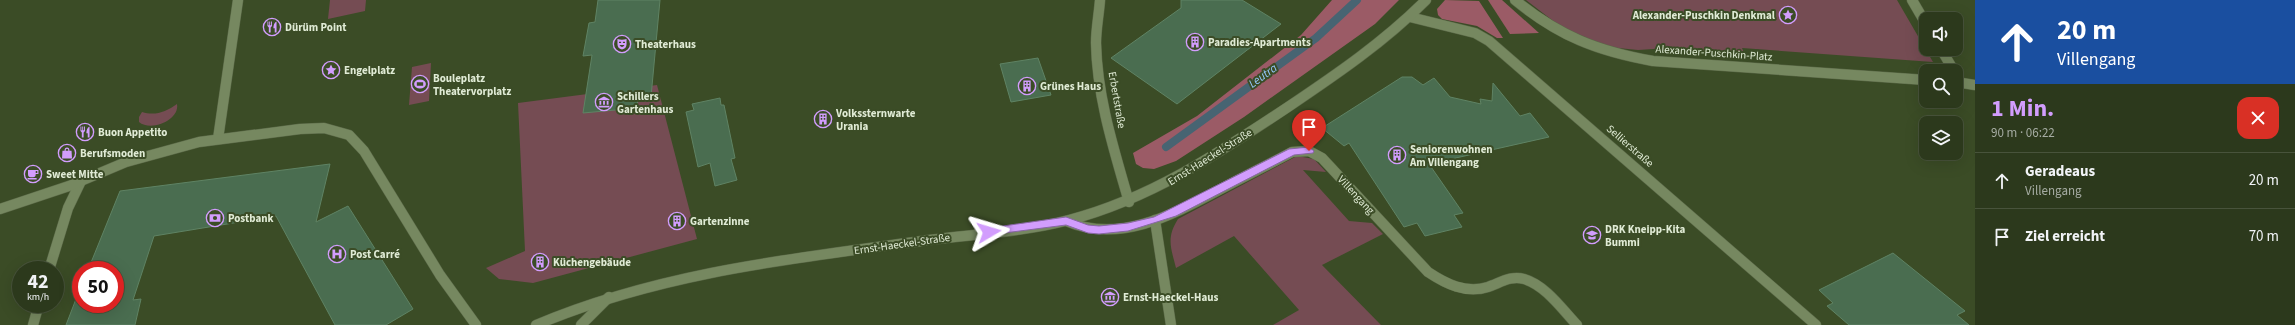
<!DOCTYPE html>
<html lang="de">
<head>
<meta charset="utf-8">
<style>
  :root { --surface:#2c391c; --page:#384429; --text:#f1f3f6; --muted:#a6aca3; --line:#48533b; --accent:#d29dfd }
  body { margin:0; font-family:"Source Sans 3",sans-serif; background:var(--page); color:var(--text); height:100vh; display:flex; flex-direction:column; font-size:15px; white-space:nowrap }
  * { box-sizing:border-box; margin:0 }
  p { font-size:13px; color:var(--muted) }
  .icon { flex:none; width:22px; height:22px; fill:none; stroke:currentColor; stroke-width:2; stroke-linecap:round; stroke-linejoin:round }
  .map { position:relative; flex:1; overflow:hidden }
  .panel { display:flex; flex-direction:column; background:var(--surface); width:320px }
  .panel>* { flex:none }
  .guide { background:#1a4fa0; color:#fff; overflow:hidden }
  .buttons { position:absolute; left:1919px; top:12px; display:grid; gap:8px }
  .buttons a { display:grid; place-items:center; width:44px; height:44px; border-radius:8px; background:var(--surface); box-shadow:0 4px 16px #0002,0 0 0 1px var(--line); font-size:20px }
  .speed { position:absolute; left:12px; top:261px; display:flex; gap:8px; font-size:20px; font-weight:700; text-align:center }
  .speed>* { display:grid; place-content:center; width:52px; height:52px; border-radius:50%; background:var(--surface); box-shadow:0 4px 16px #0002,0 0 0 1px var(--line); line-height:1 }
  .speed small { font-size:10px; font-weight:400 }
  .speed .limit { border:6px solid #d22; background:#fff; color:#111 }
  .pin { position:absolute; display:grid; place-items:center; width:34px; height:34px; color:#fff; margin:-41px -17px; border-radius:50% 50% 50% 0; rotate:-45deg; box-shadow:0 0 4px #0007 }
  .pin .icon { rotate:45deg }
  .me { position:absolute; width:44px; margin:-22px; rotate:83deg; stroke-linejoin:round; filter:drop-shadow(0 0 3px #0008) }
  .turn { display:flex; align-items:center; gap:14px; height:84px; padding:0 16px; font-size:18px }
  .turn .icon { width:52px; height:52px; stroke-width:2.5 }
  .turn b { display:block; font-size:28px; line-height:34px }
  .round { display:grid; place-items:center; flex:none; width:42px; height:42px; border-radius:12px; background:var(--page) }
  .headline { display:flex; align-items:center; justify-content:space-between; height:68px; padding:0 16px }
  h1 { font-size:24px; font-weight:700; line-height:30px; color:var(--accent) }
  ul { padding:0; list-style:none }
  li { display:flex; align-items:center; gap:12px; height:56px; padding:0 16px; border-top:1px solid var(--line) }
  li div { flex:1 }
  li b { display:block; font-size:15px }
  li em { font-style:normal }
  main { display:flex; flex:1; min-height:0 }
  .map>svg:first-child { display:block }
</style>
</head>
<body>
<main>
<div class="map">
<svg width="1975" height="325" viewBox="0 0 1975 325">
  <rect width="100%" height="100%" fill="#3b4c26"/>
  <g fill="#754c53">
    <path d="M 330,0 L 366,0 L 365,11 L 328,19 Z"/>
    <path d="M 1526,0 L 1897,0 L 1933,62 L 1742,48 L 1745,55 L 1669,48 L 1638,50 L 1608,47 L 1561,27 Z"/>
    <path d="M 431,63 L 429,101 L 409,105 L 412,67 Z"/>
    <path d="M 657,85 L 697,239 L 533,283 L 499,279 L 486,268 L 525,251 L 518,103 Z"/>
    <path d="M 177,104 C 180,120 151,132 139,122 L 139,117 L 142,112 C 155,116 166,112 177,104 Z"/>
    <path d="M 1297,156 L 1314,159 L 1326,172 L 1303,170 L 1349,221 L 1372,223 L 1383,234 L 1322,265 L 1381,325 L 1273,325 L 1299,310 L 1234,236 L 1176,268 C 1171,248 1166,238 1178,219 Z"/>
  </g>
  <g fill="#9b5b66">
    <path d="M 1332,0 L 1399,0 L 1375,24 L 1244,117 L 1176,161 L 1154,169 L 1143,168 L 1136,164 L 1133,153 L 1197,116 L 1301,35 Z"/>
    <path d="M 1445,0 L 1479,1 L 1503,38 L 1497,38 L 1477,26 L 1442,19 L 1438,15 L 1437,9 Z"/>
    <path d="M 1488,0 L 1502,0 L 1539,33 L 1510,34 Z"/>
  </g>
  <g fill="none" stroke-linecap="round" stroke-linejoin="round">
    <path stroke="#476472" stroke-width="8" d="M 1166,147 L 1316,38 L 1357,0"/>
  </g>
  <g fill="#4a6d50" stroke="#5f8364">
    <path d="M 598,0 L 660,0 L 651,97 L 638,98 L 637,108 L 583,113 L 592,55 L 583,56 L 589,23 L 595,22 Z"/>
    <path d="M 1181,0 L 1242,0 L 1281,24 L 1177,104 L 1111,58 L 1181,8 Z"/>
    <path d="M 1038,58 L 1051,95 L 1011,102 L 1000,64 Z"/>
    <path d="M 1402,77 L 1412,77 L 1423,85 L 1434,78 L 1450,97 L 1481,104 L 1480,99 L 1492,101 L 1493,83 L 1520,116 L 1530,113 L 1549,137 L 1429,164 L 1463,213 L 1454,215 L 1462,227 L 1425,236 L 1417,223 L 1404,227 L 1349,143 L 1344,146 L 1322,128 Z"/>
    <path d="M 720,98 L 721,105 L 724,105 L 735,158 L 731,159 L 737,180 L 715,186 L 710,163 L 698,167 L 686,112 L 694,110 L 692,104 Z"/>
    <path d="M 330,164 L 316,222 L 348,206 L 413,309 L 386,325 L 335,325 L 276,216 L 154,236 L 133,300 L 141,299 L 135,325 L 66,325 L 81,286 L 81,304 L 115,304 L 115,270 L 88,270 L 120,191 Z"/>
    <path d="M 1893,253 L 1965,311 L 1957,315 L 1969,325 L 1849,325 L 1827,306 L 1833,303 L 1819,290 Z"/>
  </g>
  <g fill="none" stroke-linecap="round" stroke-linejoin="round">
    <defs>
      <g id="minor">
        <path d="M 1100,0 C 1099,14 1096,29 1096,43 C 1097,97 1114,150 1129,202"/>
        <path d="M 1515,0 C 1559,36 1597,51 1653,61 L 1926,80"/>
        <path d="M 1912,0 L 1926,24"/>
        <path d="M 1410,17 L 1475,33 L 1489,41 L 1816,325"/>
        <path d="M 1941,49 L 1954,71"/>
        <path d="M 1956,82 L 1975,85"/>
        <path d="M 218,139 L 238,0"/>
        <path d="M 1155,220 L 1171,325"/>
        <path d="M 1066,221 C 1119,244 1172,215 1219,190 C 1243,177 1268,165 1292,152 L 1309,151 L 1322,158 L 1428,272 C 1446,284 1466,294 1488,287 C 1500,283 1511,275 1524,279 C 1545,285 1562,309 1577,325"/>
        <path d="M 49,270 L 68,208 L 81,181"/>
        <path d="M 33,325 L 39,304"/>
      </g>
      <g id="secondary">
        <path d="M 0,209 L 69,186 L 126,162 L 199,142 L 300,129 L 324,128 L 349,135 L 364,151 L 440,275 L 476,325"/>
        <path d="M 536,325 C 661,272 796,258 929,240 C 975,234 1023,232 1069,220 C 1150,199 1219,153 1288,107 C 1337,74 1384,42 1426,0"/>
        <path d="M 581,325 L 609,297"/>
      </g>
    </defs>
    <use href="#minor" stroke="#5b6948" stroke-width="11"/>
    <use href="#secondary" stroke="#5b6948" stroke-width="11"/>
    <use href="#minor" stroke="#768860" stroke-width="10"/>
    <use href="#secondary" stroke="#768860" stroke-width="10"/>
  </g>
  <path fill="#d29dfd" stroke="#8866a4" d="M 1309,147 L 1314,151 L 1313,153 L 1294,155 L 1176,216 L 1128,231 L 1099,234 L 1088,233 L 1066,225 L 989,235 L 984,232 L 989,228 L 1066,217 L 1088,225 L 1099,226 L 1128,223 L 1154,217 L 1289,149 Z"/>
  <defs>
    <symbol id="sight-ring" viewBox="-11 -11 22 22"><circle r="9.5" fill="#3b4c26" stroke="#d29dfd" stroke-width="1.5"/><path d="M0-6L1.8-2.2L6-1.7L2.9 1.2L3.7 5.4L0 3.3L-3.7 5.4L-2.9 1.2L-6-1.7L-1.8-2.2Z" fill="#d29dfd"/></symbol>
    <symbol id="restaurant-ring" viewBox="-11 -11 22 22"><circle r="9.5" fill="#3b4c26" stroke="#d29dfd" stroke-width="1.5"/><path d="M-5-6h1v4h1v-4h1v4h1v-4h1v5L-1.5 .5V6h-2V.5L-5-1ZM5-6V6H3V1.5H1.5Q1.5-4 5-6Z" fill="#d29dfd"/></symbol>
    <symbol id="building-ring" viewBox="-11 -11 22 22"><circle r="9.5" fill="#3b4c26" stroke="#d29dfd" stroke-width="1.5"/><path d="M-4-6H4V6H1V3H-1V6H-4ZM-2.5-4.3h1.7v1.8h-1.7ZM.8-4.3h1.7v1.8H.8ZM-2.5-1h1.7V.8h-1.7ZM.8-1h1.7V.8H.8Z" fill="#d29dfd"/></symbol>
    <symbol id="theatre-ring" viewBox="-11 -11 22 22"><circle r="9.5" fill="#3b4c26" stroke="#d29dfd" stroke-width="1.5"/><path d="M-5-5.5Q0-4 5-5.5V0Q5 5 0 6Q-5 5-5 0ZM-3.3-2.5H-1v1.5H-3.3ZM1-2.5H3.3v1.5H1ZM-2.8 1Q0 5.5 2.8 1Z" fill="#d29dfd"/></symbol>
    <symbol id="stadium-ring" viewBox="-11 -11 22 22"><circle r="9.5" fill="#3b4c26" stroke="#d29dfd" stroke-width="1.5"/><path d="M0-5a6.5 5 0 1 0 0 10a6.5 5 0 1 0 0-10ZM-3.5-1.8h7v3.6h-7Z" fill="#d29dfd"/></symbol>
    <symbol id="museum-ring" viewBox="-11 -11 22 22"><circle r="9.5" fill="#3b4c26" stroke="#d29dfd" stroke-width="1.5"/><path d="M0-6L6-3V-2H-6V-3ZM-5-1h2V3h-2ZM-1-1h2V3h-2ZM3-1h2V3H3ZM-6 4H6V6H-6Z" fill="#d29dfd"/></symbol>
    <symbol id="shop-ring" viewBox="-11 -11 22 22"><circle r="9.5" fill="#3b4c26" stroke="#d29dfd" stroke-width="1.5"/><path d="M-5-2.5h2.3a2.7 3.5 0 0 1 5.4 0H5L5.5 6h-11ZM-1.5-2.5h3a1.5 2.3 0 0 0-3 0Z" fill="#d29dfd"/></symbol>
    <symbol id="cafe-ring" viewBox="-11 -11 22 22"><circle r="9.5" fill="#3b4c26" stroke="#d29dfd" stroke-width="1.5"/><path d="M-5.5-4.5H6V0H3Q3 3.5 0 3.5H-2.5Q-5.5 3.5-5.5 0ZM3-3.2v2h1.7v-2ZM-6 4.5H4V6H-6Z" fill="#d29dfd"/></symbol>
    <symbol id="bank-ring" viewBox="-11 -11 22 22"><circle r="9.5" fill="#3b4c26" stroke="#d29dfd" stroke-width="1.5"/><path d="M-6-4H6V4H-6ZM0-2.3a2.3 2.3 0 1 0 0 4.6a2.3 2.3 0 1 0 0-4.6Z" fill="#d29dfd"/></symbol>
    <symbol id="school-ring" viewBox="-11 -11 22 22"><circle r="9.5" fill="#3b4c26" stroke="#d29dfd" stroke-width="1.5"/><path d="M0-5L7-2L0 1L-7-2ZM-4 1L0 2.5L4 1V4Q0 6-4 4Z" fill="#d29dfd"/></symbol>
    <symbol id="hospital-ring" viewBox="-11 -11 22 22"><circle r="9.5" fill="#3b4c26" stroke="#d29dfd" stroke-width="1.5"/><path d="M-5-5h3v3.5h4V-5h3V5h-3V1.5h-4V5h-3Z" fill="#d29dfd"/></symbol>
  </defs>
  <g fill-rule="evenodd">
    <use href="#sight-ring" x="1778" y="5" width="20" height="20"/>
    <use href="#restaurant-ring" x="262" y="17" width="20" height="20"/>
    <use href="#building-ring" x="1185" y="32" width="20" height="20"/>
    <use href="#theatre-ring" x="612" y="34" width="20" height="20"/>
    <use href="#sight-ring" x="321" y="60" width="20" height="20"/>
    <use href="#stadium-ring" x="410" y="74" width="20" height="20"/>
    <use href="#building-ring" x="1017" y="76" width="20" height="20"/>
    <use href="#museum-ring" x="594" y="92" width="20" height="20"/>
    <use href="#building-ring" x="813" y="109" width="20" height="20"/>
    <use href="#restaurant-ring" x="75" y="122" width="20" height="20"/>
    <use href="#shop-ring" x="57" y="143" width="20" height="20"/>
    <use href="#building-ring" x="1387" y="145" width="20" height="20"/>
    <use href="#cafe-ring" x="23" y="164" width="20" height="20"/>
    <use href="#bank-ring" x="205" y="208" width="20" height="20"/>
    <use href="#building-ring" x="667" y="211" width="20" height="20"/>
    <use href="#school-ring" x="1582" y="225" width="20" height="20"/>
    <use href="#hospital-ring" x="327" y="244" width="20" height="20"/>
    <use href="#building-ring" x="530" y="252" width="20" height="20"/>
    <use href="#museum-ring" x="1100" y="287" width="20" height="20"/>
  </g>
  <g text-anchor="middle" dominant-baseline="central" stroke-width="4" stroke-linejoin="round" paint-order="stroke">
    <g font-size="11" font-weight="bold" fill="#e0ebd5" stroke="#3b4c26" text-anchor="start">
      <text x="1775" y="15" text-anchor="end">Alexander-Puschkin Denkmal</text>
      <text x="285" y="27">Dürüm Point</text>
      <text x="1208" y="42">Paradies-Apartments</text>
      <text x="635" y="44">Theaterhaus</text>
      <text x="344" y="70">Engelplatz</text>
      <text x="433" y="78">Bouleplatz<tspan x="433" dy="13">Theatervorplatz</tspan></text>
      <text x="1040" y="86">Grünes Haus</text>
      <text x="617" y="96">Schillers<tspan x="617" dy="13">Gartenhaus</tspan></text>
      <text x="836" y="113">Volkssternwarte<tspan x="836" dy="13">Urania</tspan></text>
      <text x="98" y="132">Buon Appetito</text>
      <text x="1410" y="149">Seniorenwohnen<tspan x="1410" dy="13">Am Villengang</tspan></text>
      <text x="80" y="153">Berufsmoden</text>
      <text x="46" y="174">Sweet Mitte</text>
      <text x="228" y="218">Postbank</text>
      <text x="690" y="221">Gartenzinne</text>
      <text x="1605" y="229">DRK Kneipp-Kita<tspan x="1605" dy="13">Bummi</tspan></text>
      <text x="350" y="254">Post Carré</text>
      <text x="553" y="262">Küchengebäude</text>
      <text x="1123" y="297">Ernst-Haeckel-Haus</text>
    </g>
    <g font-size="11" fill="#e0ebd5" stroke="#3b4c26">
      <text transform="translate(1714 53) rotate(4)">Alexander-Puschkin-Platz</text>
      <text transform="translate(1117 100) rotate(80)">Erbertstraße</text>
      <text transform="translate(1630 146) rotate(41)">Sellierstraße</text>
      <text transform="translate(1210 157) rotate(-32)">Ernst-Haeckel-Straße</text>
      <text transform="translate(1356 195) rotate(47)">Villengang</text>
      <text transform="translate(902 244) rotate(-8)">Ernst-Haeckel-Straße</text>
    </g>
    <g font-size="12" font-style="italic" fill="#94c9fd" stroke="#3b4c26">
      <text transform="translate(1263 76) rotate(-36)">Leutra</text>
    </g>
  </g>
</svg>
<div class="buttons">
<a><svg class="icon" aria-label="sound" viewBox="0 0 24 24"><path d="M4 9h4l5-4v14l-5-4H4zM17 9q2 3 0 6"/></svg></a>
<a><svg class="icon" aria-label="search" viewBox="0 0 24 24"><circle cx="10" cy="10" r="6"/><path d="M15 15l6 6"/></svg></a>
<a><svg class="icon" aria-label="layers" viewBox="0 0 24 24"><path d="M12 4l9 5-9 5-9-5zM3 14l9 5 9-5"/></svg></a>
</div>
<div class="speed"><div>42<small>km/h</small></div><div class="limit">50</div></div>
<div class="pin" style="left:1309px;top:151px;background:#d93025"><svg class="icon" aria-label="arrive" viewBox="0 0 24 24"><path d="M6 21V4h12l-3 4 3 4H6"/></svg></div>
<svg class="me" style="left:989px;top:232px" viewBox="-20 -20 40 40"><path d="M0-17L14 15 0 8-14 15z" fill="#d29dfd" stroke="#fff" stroke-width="4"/></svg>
</div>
<section class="panel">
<div class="guide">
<div class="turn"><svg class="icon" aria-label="ahead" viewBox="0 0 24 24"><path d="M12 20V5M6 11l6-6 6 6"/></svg><div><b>20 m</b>Villengang</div></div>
</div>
<div class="headline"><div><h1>1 Min.</h1><p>90 m · 06:22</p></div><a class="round" style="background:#d93025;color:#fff"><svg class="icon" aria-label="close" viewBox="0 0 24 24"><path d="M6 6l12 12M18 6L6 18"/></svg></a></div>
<ul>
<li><svg class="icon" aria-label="ahead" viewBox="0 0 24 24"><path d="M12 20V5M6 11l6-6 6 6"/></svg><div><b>Geradeaus</b><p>Villengang</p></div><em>20 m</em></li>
<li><svg class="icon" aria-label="arrive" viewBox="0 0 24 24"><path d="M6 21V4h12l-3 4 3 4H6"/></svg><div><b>Ziel erreicht</b></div><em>70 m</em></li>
</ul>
</section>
</main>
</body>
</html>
